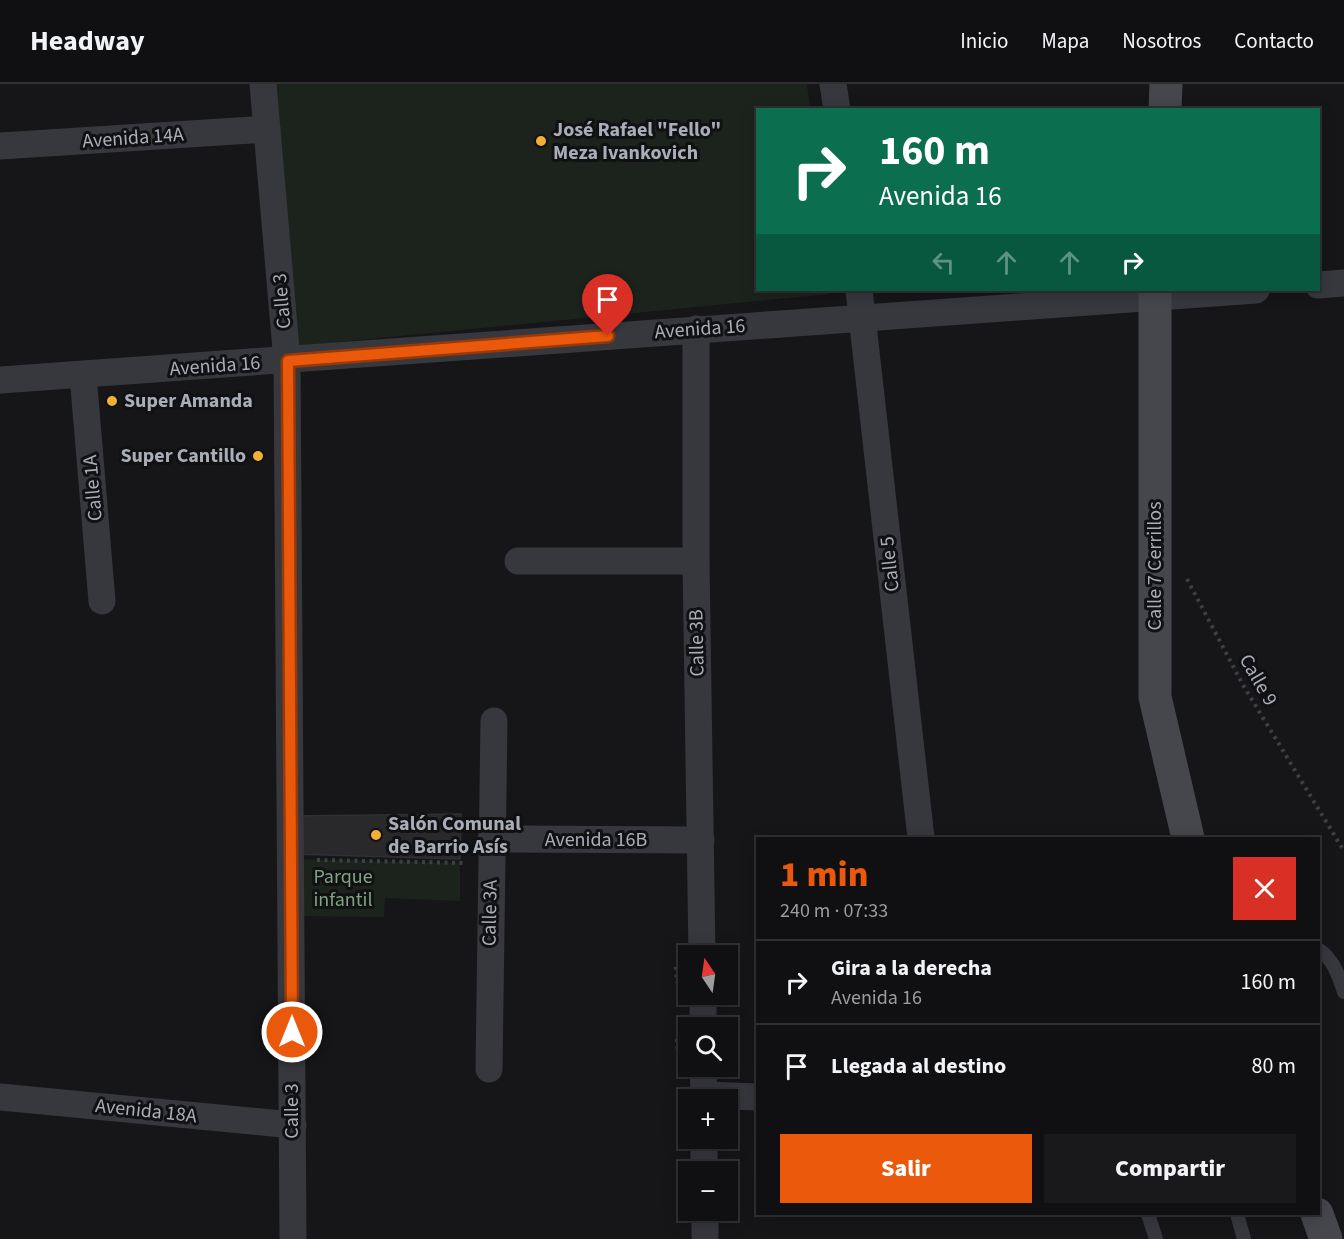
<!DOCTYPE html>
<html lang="es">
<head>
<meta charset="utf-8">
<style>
  :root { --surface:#101012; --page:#19191b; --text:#f1f3f6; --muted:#9c9d9f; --line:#303032; --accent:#ea580c }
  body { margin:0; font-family:"Source Sans 3",sans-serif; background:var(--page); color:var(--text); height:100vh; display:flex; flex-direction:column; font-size:22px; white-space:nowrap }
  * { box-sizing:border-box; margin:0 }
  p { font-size:20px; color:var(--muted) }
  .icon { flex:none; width:33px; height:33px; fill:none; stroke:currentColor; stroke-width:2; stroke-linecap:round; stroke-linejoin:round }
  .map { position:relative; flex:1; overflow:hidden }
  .drawer { position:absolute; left:756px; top:753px; width:564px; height:378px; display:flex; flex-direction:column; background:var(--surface); border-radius:0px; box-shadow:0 3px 15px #0003,0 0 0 2px var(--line) }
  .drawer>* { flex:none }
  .hud { position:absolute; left:756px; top:24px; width:564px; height:183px; border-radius:0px; box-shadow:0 3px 15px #0003,0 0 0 2px var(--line); background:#0b6e4f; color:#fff; overflow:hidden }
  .needle { width:39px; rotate:347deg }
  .buttons { position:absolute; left:678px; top:861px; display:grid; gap:12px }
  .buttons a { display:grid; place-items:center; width:60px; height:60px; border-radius:0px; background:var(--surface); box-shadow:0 3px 15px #0003,0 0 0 2px var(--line); font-size:30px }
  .pin { position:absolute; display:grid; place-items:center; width:51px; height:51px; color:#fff; margin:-62px -26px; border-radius:50% 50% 50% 0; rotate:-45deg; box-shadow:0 0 6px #0007 }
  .pin .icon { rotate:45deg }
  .me { position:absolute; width:66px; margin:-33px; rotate:0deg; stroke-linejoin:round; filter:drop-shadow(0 0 4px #0008) }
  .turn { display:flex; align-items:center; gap:21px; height:126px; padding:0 24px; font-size:27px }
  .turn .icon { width:78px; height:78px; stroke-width:2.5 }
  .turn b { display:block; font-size:42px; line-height:51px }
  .lanes { display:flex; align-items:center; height:57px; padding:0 24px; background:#0003; justify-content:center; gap:30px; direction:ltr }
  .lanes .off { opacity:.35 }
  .round { display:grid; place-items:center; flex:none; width:63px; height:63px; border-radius:0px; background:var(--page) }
  .head { display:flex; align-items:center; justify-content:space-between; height:102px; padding:0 24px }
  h1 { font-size:36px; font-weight:800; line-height:45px; color:var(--accent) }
  .action { display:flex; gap:12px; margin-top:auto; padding:12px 24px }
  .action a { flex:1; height:69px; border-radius:0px; background:var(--accent); color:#fff; font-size:24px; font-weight:800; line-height:69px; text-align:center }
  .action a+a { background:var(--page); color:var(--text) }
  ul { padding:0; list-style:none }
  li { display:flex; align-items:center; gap:18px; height:84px; padding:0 24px; border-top:2px solid var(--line) }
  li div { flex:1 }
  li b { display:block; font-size:22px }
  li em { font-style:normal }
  header { display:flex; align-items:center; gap:36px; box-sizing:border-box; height:84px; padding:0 30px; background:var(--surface); border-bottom:2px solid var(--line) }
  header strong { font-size:28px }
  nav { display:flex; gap:33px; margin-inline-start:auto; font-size:21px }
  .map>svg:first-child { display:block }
</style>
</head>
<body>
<header>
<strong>Headway</strong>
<nav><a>Inicio</a><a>Mapa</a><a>Nosotros</a><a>Contacto</a></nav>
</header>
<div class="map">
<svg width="1344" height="1155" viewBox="0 0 1344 1155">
  <rect width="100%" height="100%" fill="#161618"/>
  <g fill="#1c231d">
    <path d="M 275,0 L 807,0 L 810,25 L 758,26 L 758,206 L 829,206 L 829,210 L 297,262 Z"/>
    <path d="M 291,775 L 460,779 L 460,817 L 385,814 L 384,833 L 291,832 Z"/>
  </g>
  <path fill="#29292c" stroke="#303034" stroke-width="1.5" d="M 461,730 L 460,775 L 291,770 L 290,732 Z"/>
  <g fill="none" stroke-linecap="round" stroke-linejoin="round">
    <g stroke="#3d3f44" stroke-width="4" stroke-dasharray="3 4.5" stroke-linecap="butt">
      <path d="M 1187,495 L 1243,601 L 1344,767"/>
      <path d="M 317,776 L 466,779"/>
      <path d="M 676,883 L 677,899"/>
      <path d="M 677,955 L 678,971"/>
      <path d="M 678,1027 L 679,1043"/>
    </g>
    <g stroke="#37383d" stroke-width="14">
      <path d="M 1318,865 C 1334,876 1338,890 1344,908"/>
      <path d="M 1148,1130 L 1156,1155"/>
      <path d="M 1237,1130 L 1244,1155"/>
    </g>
    <g stroke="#37383d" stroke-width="27">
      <path d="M 263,0 L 287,277 L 293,1155"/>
      <path d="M 833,0 L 837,26"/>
      <path d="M 0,62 L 267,45"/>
      <path d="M 1318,201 L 1344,199"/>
      <path d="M 859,206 L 921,754"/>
      <path d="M 696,245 L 696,477 L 702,872"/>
      <path d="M 83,291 L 102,517"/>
      <path d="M 0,296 L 1256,206"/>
      <path d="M 518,477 L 696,477"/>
      <path d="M 491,755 L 701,756"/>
      <path d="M 703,910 L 703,944"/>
      <path d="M 703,982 L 704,1016"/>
      <path d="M 489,985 L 494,637"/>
      <path d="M 704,1011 L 758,1013"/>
      <path d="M 0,1013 L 293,1041"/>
      <path d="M 704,1054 L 704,1088"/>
      <path d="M 705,1126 L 705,1155"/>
    </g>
    <g stroke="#45474d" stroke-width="33">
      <path d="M 1165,26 L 1166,0"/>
      <path d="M 1155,206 L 1155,613 L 1188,754"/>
      <path d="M 1317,1130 L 1326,1155"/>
    </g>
  </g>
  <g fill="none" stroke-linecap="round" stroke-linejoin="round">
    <defs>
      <path id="route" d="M 292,948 L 288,277 L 608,252"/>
    </defs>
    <use href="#route" stroke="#983908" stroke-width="15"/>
    <use href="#route" stroke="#ea580c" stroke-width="10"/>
  </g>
  <g fill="#f2b134" stroke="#111113" stroke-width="2">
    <circle cx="541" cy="57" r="6"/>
    <circle cx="112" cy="317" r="6"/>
    <circle cx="258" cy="372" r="6"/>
    <circle cx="376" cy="751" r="6"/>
  </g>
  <g text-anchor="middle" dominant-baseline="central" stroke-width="6" stroke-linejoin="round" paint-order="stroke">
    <g font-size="20" font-weight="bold" fill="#a8adb8" stroke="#111113" text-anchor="start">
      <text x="553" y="46">José Rafael "Fello"<tspan x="553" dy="23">Meza Ivankovich</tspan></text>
      <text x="124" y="317">Super Amanda</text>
      <text x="246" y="372" text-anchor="end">Super Cantillo</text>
      <text x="388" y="740">Salón Comunal<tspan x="388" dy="23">de Barrio Asís</tspan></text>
    </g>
    <g font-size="20" fill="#a8adb8" stroke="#111113">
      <text transform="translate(133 54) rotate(-4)">Avenida 14A</text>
      <text transform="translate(282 217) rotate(-95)">Calle 3</text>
      <text transform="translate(700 245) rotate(-4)">Avenida 16</text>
      <text transform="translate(215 282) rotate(-4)">Avenida 16</text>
      <text transform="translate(93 404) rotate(-95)">Calle 1A</text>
      <text transform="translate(890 480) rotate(-96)">Calle 5</text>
      <text transform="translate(1155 482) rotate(-90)">Calle 7 Cerrillos</text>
      <text transform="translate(697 559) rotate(-91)">Calle 3B</text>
      <text transform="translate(1258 596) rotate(60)">Calle 9</text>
      <text x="596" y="756">Avenida 16B</text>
      <text transform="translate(490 829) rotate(-89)">Calle 3A</text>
      <text transform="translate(146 1027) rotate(6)">Avenida 18A</text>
      <text transform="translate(292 1027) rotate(-90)">Calle 3</text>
    </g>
    <g font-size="20" fill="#7fa381" stroke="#111113">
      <text x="343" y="793">Parque<tspan x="343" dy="23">infantil</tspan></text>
    </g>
  </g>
</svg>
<div class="buttons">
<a><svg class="needle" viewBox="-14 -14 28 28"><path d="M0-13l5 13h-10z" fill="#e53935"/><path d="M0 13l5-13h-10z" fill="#9c9d9f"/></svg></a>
<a><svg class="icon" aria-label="search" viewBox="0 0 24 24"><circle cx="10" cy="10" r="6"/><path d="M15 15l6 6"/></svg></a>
<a>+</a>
<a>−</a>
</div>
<div class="pin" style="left:608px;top:252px;background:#d93025"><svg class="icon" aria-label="arrive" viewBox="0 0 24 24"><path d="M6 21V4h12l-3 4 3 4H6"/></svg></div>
<svg class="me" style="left:292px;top:948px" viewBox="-20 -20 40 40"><circle r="17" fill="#ea580c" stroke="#fff" stroke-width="3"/><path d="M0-11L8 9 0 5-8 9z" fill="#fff"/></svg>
<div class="hud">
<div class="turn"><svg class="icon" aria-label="right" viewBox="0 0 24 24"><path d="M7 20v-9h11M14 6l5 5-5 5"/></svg><div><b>160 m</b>Avenida 16</div></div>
<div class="lanes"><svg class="icon off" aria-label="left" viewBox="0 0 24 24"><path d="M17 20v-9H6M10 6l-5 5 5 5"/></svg><svg class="icon off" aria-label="ahead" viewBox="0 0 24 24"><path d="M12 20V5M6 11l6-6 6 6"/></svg><svg class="icon off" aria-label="ahead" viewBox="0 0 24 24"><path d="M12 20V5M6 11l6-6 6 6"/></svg><svg class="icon" aria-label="right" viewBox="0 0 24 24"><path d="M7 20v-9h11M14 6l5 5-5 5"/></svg></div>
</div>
<section class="drawer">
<div class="head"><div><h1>1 min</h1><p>240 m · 07:33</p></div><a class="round" style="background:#d93025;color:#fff"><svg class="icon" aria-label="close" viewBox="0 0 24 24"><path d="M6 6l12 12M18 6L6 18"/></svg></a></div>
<ul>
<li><svg class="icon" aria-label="right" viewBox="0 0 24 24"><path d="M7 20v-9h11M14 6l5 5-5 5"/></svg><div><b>Gira a la derecha</b><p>Avenida 16</p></div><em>160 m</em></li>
<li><svg class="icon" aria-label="arrive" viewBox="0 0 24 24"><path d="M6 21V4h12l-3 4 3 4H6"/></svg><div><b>Llegada al destino</b></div><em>80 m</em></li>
</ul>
<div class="action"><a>Salir</a><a>Compartir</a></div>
</section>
</div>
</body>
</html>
